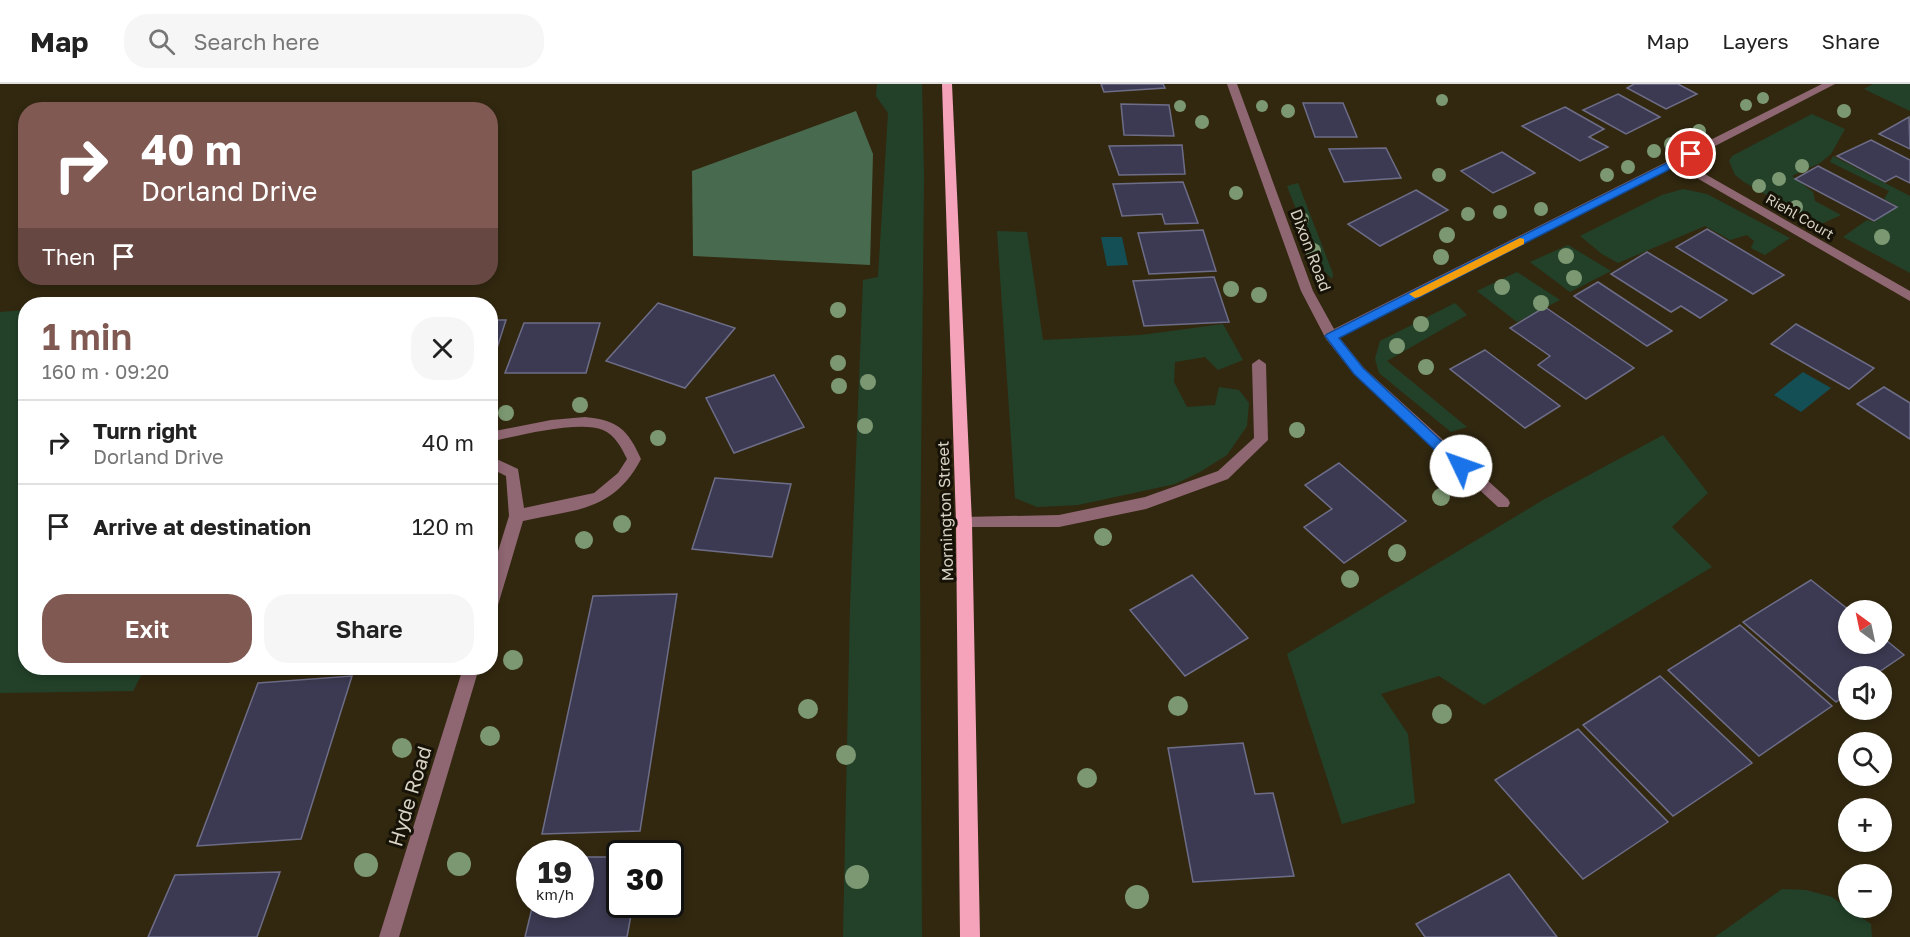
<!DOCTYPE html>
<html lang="en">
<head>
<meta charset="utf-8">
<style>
  :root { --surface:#fff; --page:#f6f6f6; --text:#222; --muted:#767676; --line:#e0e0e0; --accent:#805952 }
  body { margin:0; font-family:"Golos Text",sans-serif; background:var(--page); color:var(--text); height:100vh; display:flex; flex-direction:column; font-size:22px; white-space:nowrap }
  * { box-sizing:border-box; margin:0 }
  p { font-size:20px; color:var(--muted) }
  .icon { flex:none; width:33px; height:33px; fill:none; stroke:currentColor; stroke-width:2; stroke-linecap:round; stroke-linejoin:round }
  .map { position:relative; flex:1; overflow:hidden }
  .drawer { position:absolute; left:18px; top:213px; width:480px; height:378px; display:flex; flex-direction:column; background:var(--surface); border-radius:24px; box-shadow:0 3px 9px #0003 }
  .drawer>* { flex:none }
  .guide { position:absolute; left:18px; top:18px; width:480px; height:183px; border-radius:24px; box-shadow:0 3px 9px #0003; background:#805952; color:#fff; overflow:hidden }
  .needle { width:39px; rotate:327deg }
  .controls { position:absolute; left:1838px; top:516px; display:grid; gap:12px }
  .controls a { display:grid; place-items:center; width:54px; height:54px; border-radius:50%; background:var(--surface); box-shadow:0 3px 9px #0003; font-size:30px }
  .speed { position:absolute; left:516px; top:756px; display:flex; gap:12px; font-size:30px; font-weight:700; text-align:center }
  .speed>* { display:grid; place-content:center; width:78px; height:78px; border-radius:50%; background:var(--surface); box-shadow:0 3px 9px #0003; line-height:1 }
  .speed small { font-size:15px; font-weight:400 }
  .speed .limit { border:3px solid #111; border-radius:9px; background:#fff; color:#111 }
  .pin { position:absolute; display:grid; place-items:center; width:51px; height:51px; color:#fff; margin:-26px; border:3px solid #fff; border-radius:50%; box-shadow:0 2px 6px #0007 }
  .me { position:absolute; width:66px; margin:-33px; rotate:312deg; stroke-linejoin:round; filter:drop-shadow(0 0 4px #0008) }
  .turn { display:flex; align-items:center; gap:21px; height:126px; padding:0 24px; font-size:27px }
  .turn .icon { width:78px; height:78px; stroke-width:2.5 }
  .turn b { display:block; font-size:42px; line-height:51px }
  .then { display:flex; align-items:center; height:57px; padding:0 24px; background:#0003; gap:12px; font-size:22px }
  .round { display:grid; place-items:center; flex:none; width:63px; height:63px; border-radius:24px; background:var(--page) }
  .summary { display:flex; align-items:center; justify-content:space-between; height:102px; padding:0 24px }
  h1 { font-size:36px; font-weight:600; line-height:45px; color:var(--accent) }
  .action { display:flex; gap:12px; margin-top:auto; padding:12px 24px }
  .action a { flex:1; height:69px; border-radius:24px; background:var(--accent); color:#fff; font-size:24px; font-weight:600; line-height:69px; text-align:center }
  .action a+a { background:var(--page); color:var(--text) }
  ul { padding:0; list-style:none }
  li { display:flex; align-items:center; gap:18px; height:84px; padding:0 24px; border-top:2px solid var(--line) }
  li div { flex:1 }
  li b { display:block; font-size:22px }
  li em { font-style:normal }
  header { display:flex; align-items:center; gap:36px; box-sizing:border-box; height:84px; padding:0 30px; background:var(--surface); border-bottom:2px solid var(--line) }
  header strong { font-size:28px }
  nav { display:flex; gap:33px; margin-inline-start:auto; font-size:21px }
  .search { width:420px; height:54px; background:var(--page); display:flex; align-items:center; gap:15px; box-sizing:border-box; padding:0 21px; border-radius:24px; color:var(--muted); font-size:22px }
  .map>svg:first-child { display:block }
</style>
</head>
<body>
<header>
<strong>Map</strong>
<div class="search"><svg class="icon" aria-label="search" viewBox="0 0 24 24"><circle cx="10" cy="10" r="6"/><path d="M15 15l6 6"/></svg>Search here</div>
<nav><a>Map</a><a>Layers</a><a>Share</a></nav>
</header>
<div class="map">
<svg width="1910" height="853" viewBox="0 0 1910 853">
  <rect width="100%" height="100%" fill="#322810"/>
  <g fill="#234129">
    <path d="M 877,0 L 922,0 L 924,92 L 920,478 L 922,853 L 843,853 L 850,522 L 863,196 L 878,193 L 888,29 L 876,12 Z"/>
    <path d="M 1873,0 L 1910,0 L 1910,27 L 1864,5 Z"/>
    <path d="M 1812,30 L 1845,45 L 1831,70 L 1820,79 L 1792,92 L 1813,108 L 1815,117 L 1841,131 L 1819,141 L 1744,98 L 1735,91 L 1729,77 L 1732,72 Z"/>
    <path d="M 1833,72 L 1910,112 L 1910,189 L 1843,153 L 1867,136 L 1874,138 L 1897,122 L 1884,115 L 1889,107 L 1830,78 Z"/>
    <path d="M 1298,99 L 1333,190 L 1332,195 L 1318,181 L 1287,102 Z"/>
    <path d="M 1683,105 L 1707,110 L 1790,154 L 1765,171 L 1751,164 L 1754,157 L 1747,151 L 1730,156 L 1705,142 L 1618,179 L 1602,170 L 1580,152 L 1662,111 Z"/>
    <path d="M 997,147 L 1027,148 L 1043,256 L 1141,251 L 1223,240 L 1243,276 L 1218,286 L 1205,273 L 1175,278 L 1174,298 L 1187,323 L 1215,321 L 1219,303 L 1239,306 L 1249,319 L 1247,342 L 1227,371 L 1200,388 L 1175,400 L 1078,421 L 1037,423 L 1015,414 Z"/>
    <path d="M 1568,161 L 1611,187 L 1570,208 L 1530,178 Z"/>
    <path d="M 1517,188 L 1560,216 L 1517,238 L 1477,207 Z"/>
    <path d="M 200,218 L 333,220 L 142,220 Z"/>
    <path d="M 1455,219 L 1467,231 L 1387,277 L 1467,343 L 1451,348 L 1379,289 L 1375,275 L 1380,257 Z"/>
    <path d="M 25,226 L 26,584 L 145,584 L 133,607 L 0,609 L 0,228 Z"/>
    <path d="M 1663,351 L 1708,409 L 1672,443 L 1712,483 L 1484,621 L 1439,592 L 1381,610 L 1408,650 L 1415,719 L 1342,740 L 1287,570 L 1543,416 Z"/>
    <path d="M 1782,805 L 1806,806 L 1832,813 L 1871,840 L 1872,853 L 1715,853 Z"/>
  </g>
  <path fill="#486a4e" d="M 856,27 L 873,70 L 870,181 L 693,172 L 692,87 Z"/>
  <g fill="#144f56">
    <path d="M 1101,153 L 1122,153 L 1128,181 L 1107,182 Z"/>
    <path d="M 1803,288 L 1831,304 L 1801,328 L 1774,311 Z"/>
  </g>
  <g fill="#3b3a52" stroke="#6e6d88" stroke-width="1.5">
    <path d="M 1101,0 L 1163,0 L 1165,4 L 1104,8 Z"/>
    <path d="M 1634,0 L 1678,0 L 1697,10 L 1666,25 L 1627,4 Z"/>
    <path d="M 1618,10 L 1660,33 L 1626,50 L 1583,26 Z"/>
    <path d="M 1303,19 L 1343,19 L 1357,53 L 1315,53 Z"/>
    <path d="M 1121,20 L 1169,21 L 1174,52 L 1124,51 Z"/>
    <path d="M 1565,23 L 1604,45 L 1589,53 L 1608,63 L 1580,77 L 1522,42 Z"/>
    <path d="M 1909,33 L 1910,65 L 1879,50 Z"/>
    <path d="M 1871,56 L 1910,76 L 1910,99 L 1896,92 L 1885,98 L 1837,72 Z"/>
    <path d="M 1182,61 L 1185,90 L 1119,91 L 1109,62 Z"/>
    <path d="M 1386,64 L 1401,94 L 1344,98 L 1329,65 Z"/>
    <path d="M 1502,68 L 1535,89 L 1493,109 L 1461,87 Z"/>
    <path d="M 1818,82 L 1897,123 L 1874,137 L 1795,95 Z"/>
    <path d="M 1183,98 L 1198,139 L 1165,140 L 1162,130 L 1122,132 L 1113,100 Z"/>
    <path d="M 1416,106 L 1448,126 L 1380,162 L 1348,140 Z"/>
    <path d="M 1707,145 L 1784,191 L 1753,210 L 1676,163 Z"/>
    <path d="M 1203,146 L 1216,187 L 1149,190 L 1138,149 Z"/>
    <path d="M 1647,168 L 1727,216 L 1700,234 L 1681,222 L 1671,228 L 1611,190 Z"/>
    <path d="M 1214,193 L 1229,238 L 1144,242 L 1133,197 Z"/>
    <path d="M 1598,198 L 1672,247 L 1647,262 L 1574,212 Z"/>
    <path d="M 658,219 L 735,244 L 685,304 L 606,277 Z"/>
    <path d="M 1545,223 L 1634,284 L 1586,315 L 1538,281 L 1550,272 L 1510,244 Z"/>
    <path d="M 490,236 L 506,236 L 490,286 Z"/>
    <path d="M 524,239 L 600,239 L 586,289 L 505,289 Z"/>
    <path d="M 1796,240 L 1874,284 L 1849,305 L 1771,260 Z"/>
    <path d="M 1485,266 L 1560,322 L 1525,344 L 1450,285 Z"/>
    <path d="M 774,291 L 804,343 L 734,369 L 706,314 Z"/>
    <path d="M 1884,303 L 1910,319 L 1910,355 L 1857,320 Z"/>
    <path d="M 1339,379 L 1406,437 L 1344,479 L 1304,443 L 1332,425 L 1305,401 Z"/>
    <path d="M 715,394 L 791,400 L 772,473 L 692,465 Z"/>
    <path d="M 1192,491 L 1248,554 L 1185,592 L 1130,526 Z"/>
    <path d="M 1811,496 L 1849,526 L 1848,560 L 1881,560 L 1881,552 L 1904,571 L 1873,592 L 1848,592 L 1848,609 L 1836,618 L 1743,538 Z"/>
    <path d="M 677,510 L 640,747 L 542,750 L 593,512 Z"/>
    <path d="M 1740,541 L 1832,622 L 1759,672 L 1668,586 Z"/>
    <path d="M 352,592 L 301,755 L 197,762 L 258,599 Z"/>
    <path d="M 1660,592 L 1752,679 L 1673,732 L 1583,641 Z"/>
    <path d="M 1578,645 L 1668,738 L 1583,795 L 1495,696 Z"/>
    <path d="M 1243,659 L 1255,710 L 1273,709 L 1294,792 L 1193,798 L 1168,664 Z"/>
    <path d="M 580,773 L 620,773 L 620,820 L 633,820 L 627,853 L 525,853 L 533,820 L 580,820 Z"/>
    <path d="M 280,788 L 257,853 L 148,853 L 175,791 Z"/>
    <path d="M 1509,790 L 1557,853 L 1425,853 L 1416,840 Z"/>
  </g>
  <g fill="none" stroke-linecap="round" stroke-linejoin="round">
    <g fill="#8f6772" fill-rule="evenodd">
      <path d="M 1227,0 L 1237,0 L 1313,207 L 1334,245 L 1822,0 L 1835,0 L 1684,78 L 1910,207 L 1910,217 L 1676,82 L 1339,253 L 1364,284 L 1508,415 L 1510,419 L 1508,423 L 1498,423 L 1354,290 L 1326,255 L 1301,207 Z"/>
      <path d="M 1259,275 L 1266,280 L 1268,356 L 1228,395 L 1146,425 L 1059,443 L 959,443 L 956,439 L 959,435 L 964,433 L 1059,431 L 1145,413 L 1218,387 L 1254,354 L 1252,280 Z"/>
      <path d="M 585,333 C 618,336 628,346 641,375 C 613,428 576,425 523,437 L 498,521 L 496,526 L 490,528 L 490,493 L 509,432 L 506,392 L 490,384 L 490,372 L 518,385 L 524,424 L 594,409 L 618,389 L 627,375 C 621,363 615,351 603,346 C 579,336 516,352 490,358 L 490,348 L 551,336 Z"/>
      <path d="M 463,584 L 479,584 L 399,853 L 379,853 Z"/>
    </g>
    <path fill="#f5a3ba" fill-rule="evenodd" d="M 942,0 L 952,0 L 972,439 L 980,853 L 960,853 L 956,439 Z"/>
  </g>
  <g fill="#7c9872">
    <circle cx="1763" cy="14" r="6"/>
    <circle cx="1442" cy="16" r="6"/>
    <circle cx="1746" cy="21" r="6"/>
    <circle cx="1180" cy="22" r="6"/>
    <circle cx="1262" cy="22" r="6"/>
    <circle cx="1288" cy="27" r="7"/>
    <circle cx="1844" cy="27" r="7"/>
    <circle cx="1202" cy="38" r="7"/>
    <circle cx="1699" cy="47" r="7"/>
    <circle cx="1671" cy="60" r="7"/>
    <circle cx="1654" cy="67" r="7"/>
    <circle cx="1802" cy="82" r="7"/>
    <circle cx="1628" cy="83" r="7"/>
    <circle cx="1439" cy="91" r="7"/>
    <circle cx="1607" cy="91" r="7"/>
    <circle cx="1779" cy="95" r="7"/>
    <circle cx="1759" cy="102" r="7"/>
    <circle cx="1236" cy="109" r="7"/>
    <circle cx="1796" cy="123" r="7"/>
    <circle cx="1541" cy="125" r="7"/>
    <circle cx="1500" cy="128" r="7"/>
    <circle cx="1468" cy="130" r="7"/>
    <circle cx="1302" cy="135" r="7"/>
    <circle cx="1447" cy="151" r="8"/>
    <circle cx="1882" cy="153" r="8"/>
    <circle cx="1313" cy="167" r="8"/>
    <circle cx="1566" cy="172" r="8"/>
    <circle cx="1441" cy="173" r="8"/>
    <circle cx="1574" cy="194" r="8"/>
    <circle cx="1502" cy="203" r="8"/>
    <circle cx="1231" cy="205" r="8"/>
    <circle cx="1259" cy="211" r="8"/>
    <circle cx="1541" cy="219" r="8"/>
    <circle cx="838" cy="226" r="8"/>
    <circle cx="1421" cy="240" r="8"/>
    <circle cx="1397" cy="262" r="8"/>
    <circle cx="838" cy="279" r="8"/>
    <circle cx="1426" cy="283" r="8"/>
    <circle cx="868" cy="298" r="8"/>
    <circle cx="839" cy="302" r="8"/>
    <circle cx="580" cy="321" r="8"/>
    <circle cx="506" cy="329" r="8"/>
    <circle cx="865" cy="342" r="8"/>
    <circle cx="1297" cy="346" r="8"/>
    <circle cx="658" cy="354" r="8"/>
    <circle cx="1441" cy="413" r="9"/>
    <circle cx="622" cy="440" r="9"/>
    <circle cx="1103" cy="453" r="9"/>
    <circle cx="584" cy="456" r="9"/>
    <circle cx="1397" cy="469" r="9"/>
    <circle cx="1350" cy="495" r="9"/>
    <circle cx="513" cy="576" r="10"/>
    <circle cx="1178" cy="622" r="10"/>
    <circle cx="808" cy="625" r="10"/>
    <circle cx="1442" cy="630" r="10"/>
    <circle cx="490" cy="652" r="10"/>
    <circle cx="402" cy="664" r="10"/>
    <circle cx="846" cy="671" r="10"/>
    <circle cx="1087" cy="694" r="10"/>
    <circle cx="459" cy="780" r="12"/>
    <circle cx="366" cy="781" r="12"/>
    <circle cx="857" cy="793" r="12"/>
    <circle cx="1137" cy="813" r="12"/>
  </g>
  <path fill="#1a73e8" stroke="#114b97" stroke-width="1.5" d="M 1691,67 L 1696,70 L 1694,73 L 1339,254 L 1363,284 L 1465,379 L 1467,382 L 1465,386 L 1456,386 L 1354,290 L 1325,252 L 1327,250 Z"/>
  <path fill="#f59e0b" d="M 1520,154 L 1524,155 L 1524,160 L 1419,213 L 1415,214 L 1409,210 Z"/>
  <g text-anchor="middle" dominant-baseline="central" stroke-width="6" stroke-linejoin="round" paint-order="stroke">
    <g font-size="14" fill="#d8d2c4" stroke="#161207">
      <text transform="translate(1800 132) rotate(30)">Riehl Court</text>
    </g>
    <g font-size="16" fill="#d8d2c4" stroke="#161207">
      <text transform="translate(1311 166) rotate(69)">Dixon Road</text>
      <text transform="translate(945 427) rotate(-92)">Mornington Street</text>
    </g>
    <g font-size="20" fill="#d8d2c4" stroke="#161207">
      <text transform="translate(409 712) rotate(-73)">Hyde Road</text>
    </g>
  </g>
</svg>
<div class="controls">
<a><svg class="needle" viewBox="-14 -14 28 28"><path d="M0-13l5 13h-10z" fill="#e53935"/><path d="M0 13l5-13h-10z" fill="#767676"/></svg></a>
<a><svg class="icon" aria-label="sound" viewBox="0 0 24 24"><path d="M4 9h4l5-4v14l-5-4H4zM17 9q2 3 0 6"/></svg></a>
<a><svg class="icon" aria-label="search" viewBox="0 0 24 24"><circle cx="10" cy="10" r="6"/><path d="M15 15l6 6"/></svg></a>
<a>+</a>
<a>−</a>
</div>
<div class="speed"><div>19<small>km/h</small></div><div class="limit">30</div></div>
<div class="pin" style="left:1691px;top:70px;background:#d93025"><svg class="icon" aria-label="arrive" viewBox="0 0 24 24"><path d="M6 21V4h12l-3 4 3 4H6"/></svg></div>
<svg class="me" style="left:1461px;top:382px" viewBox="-20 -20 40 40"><circle r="19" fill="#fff"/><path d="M0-13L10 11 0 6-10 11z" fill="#1a73e8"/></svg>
<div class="guide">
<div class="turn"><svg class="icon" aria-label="right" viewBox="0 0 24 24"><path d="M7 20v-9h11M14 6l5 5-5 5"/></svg><div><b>40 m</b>Dorland Drive</div></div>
<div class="then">Then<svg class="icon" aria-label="arrive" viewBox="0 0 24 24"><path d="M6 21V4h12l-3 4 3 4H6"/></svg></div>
</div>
<section class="drawer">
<div class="summary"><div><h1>1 min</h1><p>160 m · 09:20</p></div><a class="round"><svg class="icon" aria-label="close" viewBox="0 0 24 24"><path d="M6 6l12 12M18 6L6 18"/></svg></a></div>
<ul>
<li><svg class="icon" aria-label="right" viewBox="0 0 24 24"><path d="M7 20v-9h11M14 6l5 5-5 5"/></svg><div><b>Turn right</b><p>Dorland Drive</p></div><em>40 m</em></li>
<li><svg class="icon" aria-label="arrive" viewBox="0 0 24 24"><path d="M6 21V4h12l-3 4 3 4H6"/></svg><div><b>Arrive at destination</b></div><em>120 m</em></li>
</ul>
<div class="action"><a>Exit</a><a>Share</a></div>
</section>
</div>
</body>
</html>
